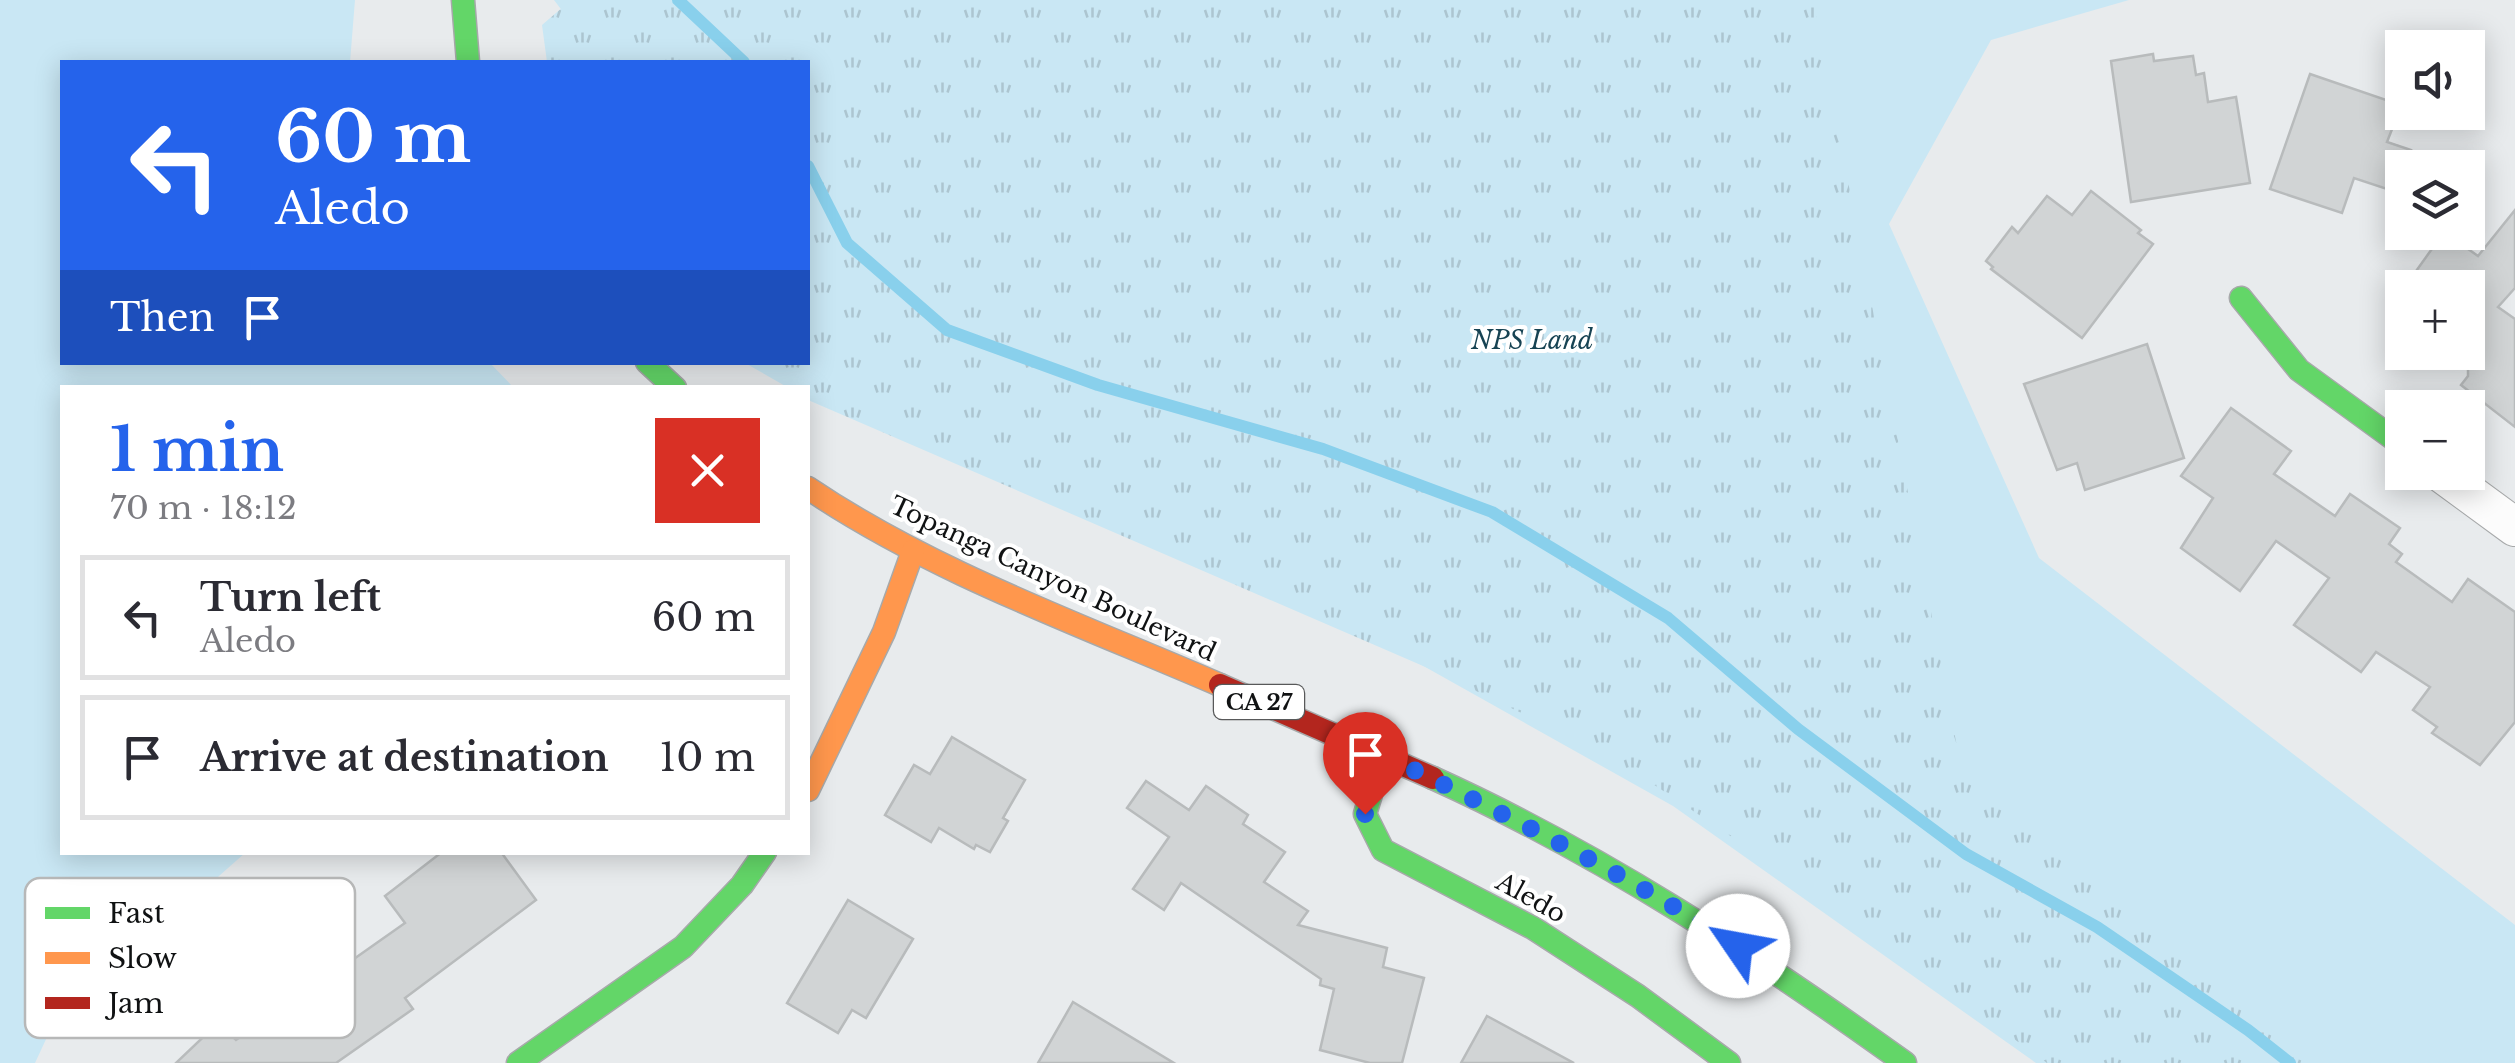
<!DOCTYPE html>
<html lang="en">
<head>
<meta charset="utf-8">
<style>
  :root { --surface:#fff; --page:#f7f7f7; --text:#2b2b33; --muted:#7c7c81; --line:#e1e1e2; --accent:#2563eb }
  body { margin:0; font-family:"Libre Baskerville",serif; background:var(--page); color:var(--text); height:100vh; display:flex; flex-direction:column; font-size:38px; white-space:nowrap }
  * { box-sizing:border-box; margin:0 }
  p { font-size:32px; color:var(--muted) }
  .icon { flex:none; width:55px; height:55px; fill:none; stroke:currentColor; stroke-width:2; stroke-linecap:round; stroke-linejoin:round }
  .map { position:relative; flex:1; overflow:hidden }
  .panel { position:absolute; left:60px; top:385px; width:750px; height:470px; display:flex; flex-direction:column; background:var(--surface); border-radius:0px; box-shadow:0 5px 25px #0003 }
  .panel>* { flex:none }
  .guide { position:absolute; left:60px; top:60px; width:750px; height:305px; border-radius:0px; box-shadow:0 5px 25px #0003; background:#2563eb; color:#fff; overflow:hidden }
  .buttons { position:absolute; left:2385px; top:30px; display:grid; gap:20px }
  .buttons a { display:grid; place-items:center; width:100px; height:100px; border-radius:0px; background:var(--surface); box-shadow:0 5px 25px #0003; font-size:50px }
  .pin { position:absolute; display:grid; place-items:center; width:85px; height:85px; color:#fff; margin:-102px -42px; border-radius:50% 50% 50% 0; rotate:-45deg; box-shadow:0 0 10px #0007 }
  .pin .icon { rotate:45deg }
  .me { position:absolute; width:110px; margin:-55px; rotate:303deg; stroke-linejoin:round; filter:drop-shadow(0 0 8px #0008) }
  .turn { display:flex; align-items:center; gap:35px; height:210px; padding:0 50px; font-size:45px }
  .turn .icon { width:130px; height:130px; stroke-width:2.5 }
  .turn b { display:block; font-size:70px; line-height:85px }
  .then { display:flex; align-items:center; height:95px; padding:0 50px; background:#0003; gap:20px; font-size:38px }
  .round { display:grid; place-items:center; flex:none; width:105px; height:105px; border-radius:0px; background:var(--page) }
  .headline { display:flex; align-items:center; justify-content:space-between; height:170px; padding:0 50px }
  h1 { font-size:60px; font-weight:700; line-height:75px; color:var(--accent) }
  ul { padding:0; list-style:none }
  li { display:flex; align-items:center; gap:30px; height:125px; margin:0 20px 15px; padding:0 30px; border:5px solid var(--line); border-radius:0px }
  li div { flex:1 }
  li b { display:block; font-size:38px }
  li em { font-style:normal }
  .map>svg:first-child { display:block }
</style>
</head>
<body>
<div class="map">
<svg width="2515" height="1063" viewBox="0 0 2515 1063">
  <defs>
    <pattern id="park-tufts" width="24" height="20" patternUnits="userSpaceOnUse" patternTransform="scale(2.5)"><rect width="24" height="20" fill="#c9e7f4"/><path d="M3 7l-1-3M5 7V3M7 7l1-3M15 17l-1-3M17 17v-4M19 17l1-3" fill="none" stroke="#acc5d0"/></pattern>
  </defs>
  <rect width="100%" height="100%" fill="#e8ebed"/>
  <g fill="#c9e7f4">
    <path d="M 0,0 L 355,0 L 350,62 L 62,62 L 62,362 L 490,363 L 513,387 L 62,388 L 62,852 L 245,853 L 54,1022 L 35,1063 L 0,1063 Z"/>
    <path d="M 554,0 L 2129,0 L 1991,40 L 1889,224 L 2039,558 L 2515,925 L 2515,1063 L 2036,1063 L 1673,806 L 1279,585 L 808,62 L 601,62 Z"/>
  </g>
  <path fill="url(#park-tufts)" d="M 571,0 L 1813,0 L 1959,757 L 2064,864 L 2337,1063 L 2047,1063 L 1799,882 L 1656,786 L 1567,735 L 1437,672 L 808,400 L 808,388 L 787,387 L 745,363 L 808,362 L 808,62 L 547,62 L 542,25 Z"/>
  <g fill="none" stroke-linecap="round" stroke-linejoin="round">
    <g stroke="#89d0ec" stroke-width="12">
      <path d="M 678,0 L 744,62"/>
      <path d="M 808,166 L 847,243 L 947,330 L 1098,385 L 1323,449 L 1492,512 L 1668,618 L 1798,729 L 1966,854 L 2097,927 L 2248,1030 L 2290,1063"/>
    </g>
  </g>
  <g fill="#d1d4d5" stroke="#b8bbbc" stroke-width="2.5">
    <path d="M 2153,54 L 2154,61 L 2193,56 L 2196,75 L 2204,73 L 2208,102 L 2236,97 L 2250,183 L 2131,202 L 2111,61 Z"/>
    <path d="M 2310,74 L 2395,103 L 2391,118 L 2396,119 L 2387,142 L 2411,150 L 2396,192 L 2354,178 L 2342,213 L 2270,189 Z"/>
    <path d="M 2091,191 L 2141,230 L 2138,233 L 2153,244 L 2082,338 L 1991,269 L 1993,267 L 1986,261 L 2012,227 L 2018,233 L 2047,196 L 2072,215 Z"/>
    <path d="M 2515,210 L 2515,288 L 2498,307 L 2515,319 L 2515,427 L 2461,385 L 2468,376 L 2468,288 L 2404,288 L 2444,232 L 2478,256 Z"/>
    <path d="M 2147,344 L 2184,458 L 2085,490 L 2077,463 L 2057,470 L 2024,384 Z"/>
    <path d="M 2231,408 L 2291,451 L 2274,474 L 2335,516 L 2350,494 L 2400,528 L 2389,544 L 2402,554 L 2396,562 L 2452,602 L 2468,579 L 2515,612 L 2515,722 L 2480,765 L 2432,733 L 2437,727 L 2413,710 L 2430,687 L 2376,652 L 2361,672 L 2294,625 L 2329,578 L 2276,541 L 2240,591 L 2181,548 L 2213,498 L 2181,476 Z"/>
    <path d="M 952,737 L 1025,780 L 1003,818 L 1008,821 L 990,852 L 976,845 L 974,849 L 939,828 L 931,842 L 885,815 L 914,765 L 930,774 Z"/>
    <path d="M 1146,781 L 1189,810 L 1206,786 L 1248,815 L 1243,824 L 1285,852 L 1264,882 L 1308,911 L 1298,925 L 1387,948 L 1383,967 L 1424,978 L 1402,1063 L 1370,1063 L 1320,1050 L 1334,989 L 1320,985 L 1321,979 L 1181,883 L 1164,910 L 1133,889 L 1169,837 L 1127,808 Z"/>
    <path d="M 442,852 L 501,852 L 536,900 L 405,998 L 413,1009 L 336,1063 L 176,1063 L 218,1023 L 236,1040 L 289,1004 L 279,988 L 338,943 L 351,961 L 405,923 L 385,896 Z"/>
    <path d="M 848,900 L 913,939 L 866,1018 L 852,1010 L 838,1033 L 787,1003 Z"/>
    <path d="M 1073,1002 L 1174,1063 L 1038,1063 Z"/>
    <path d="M 1487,1016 L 1574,1063 L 1461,1063 Z"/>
  </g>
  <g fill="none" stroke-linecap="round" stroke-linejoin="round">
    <defs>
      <path id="street" d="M 2440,472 L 2515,527"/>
      <g id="fast">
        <path d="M 463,0 L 468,62"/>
        <path d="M 2241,298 L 2299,370 L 2402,445"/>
        <path d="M 647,362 L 675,388"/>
        <path d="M 1383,755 L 1365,814 L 1383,850 L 1533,928 L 1638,996 L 1729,1063"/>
        <path d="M 1433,778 C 1601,854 1756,956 1905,1063"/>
        <path d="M 518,1063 L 683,947 L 742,885 L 765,852"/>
      </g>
      <g id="slow">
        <path d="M 808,488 C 932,572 1082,625 1220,685"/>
        <path d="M 808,790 L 884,632 L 913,551"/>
      </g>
      <path id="jam" d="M 1220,685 L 1433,778"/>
    </defs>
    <use href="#street" stroke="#a7a9aa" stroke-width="40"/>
    <use href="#fast" stroke="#a7a9aa" stroke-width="25"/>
    <use href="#slow" stroke="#a7a9aa" stroke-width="25"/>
    <use href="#jam" stroke="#a7a9aa" stroke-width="25"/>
    <use href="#street" stroke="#fcfcfc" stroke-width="38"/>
    <use href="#fast" stroke="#63d668" stroke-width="22"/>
    <use href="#slow" stroke="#ff974d" stroke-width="22"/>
    <use href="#jam" stroke="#b3261e" stroke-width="22"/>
  </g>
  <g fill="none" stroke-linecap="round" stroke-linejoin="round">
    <path stroke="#2563eb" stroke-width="18" stroke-dasharray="0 32.4" d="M 1365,814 L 1383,755 C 1504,814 1624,873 1738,946"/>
  </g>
  <g text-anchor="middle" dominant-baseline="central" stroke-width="8" stroke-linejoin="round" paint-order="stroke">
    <rect fill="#fff" stroke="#58595a" stroke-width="2.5" x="1214" y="685" width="90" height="34" rx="8"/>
    <g font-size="22" font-weight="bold" fill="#101213">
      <text x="1259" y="702">CA 27</text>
    </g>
    <g font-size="25" font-style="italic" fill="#174353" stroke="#fff">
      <text x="1532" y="340">NPS Land</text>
    </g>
    <g font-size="25" fill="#101213" stroke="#fff">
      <text transform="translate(1053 579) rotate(25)">Topanga Canyon Boulevard</text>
      <text transform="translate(1531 898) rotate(29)">Aledo</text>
    </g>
  </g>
  <rect x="25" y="878" width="330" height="160" rx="15" fill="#fff" stroke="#b7b8b8" stroke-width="2.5"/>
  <rect x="45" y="907" width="45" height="12" fill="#63d668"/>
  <rect x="45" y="952" width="45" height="12" fill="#ff974d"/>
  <rect x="45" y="997" width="45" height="12" fill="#b3261e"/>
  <g font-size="28" fill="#101213">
    <text x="108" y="923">Fast</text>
    <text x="108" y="968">Slow</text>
    <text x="108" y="1013">Jam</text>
  </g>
</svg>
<div class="buttons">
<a><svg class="icon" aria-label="sound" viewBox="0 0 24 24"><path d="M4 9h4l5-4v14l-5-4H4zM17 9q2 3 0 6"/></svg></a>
<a><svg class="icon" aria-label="layers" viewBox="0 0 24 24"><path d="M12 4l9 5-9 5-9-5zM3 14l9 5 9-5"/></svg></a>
<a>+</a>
<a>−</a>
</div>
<div class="pin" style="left:1365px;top:814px;background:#d93025"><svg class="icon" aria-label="arrive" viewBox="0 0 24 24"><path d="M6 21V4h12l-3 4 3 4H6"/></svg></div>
<svg class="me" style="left:1738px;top:946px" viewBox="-20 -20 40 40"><circle r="19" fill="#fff"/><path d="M0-13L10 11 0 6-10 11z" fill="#2563eb"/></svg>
<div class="guide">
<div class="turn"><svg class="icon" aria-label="left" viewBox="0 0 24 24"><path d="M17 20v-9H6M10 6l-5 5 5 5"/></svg><div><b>60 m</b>Aledo</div></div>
<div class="then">Then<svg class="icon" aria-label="arrive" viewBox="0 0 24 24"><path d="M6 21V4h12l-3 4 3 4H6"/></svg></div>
</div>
<section class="panel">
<div class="headline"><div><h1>1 min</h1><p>70 m · 18:12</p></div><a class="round" style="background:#d93025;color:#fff"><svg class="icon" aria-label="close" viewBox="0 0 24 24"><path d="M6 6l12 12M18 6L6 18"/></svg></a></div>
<ul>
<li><svg class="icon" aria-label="left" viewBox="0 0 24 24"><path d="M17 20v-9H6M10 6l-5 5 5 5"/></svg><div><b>Turn left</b><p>Aledo</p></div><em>60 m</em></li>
<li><svg class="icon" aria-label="arrive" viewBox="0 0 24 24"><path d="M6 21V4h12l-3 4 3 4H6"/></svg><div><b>Arrive at destination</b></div><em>10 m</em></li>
</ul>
</section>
</div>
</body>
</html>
